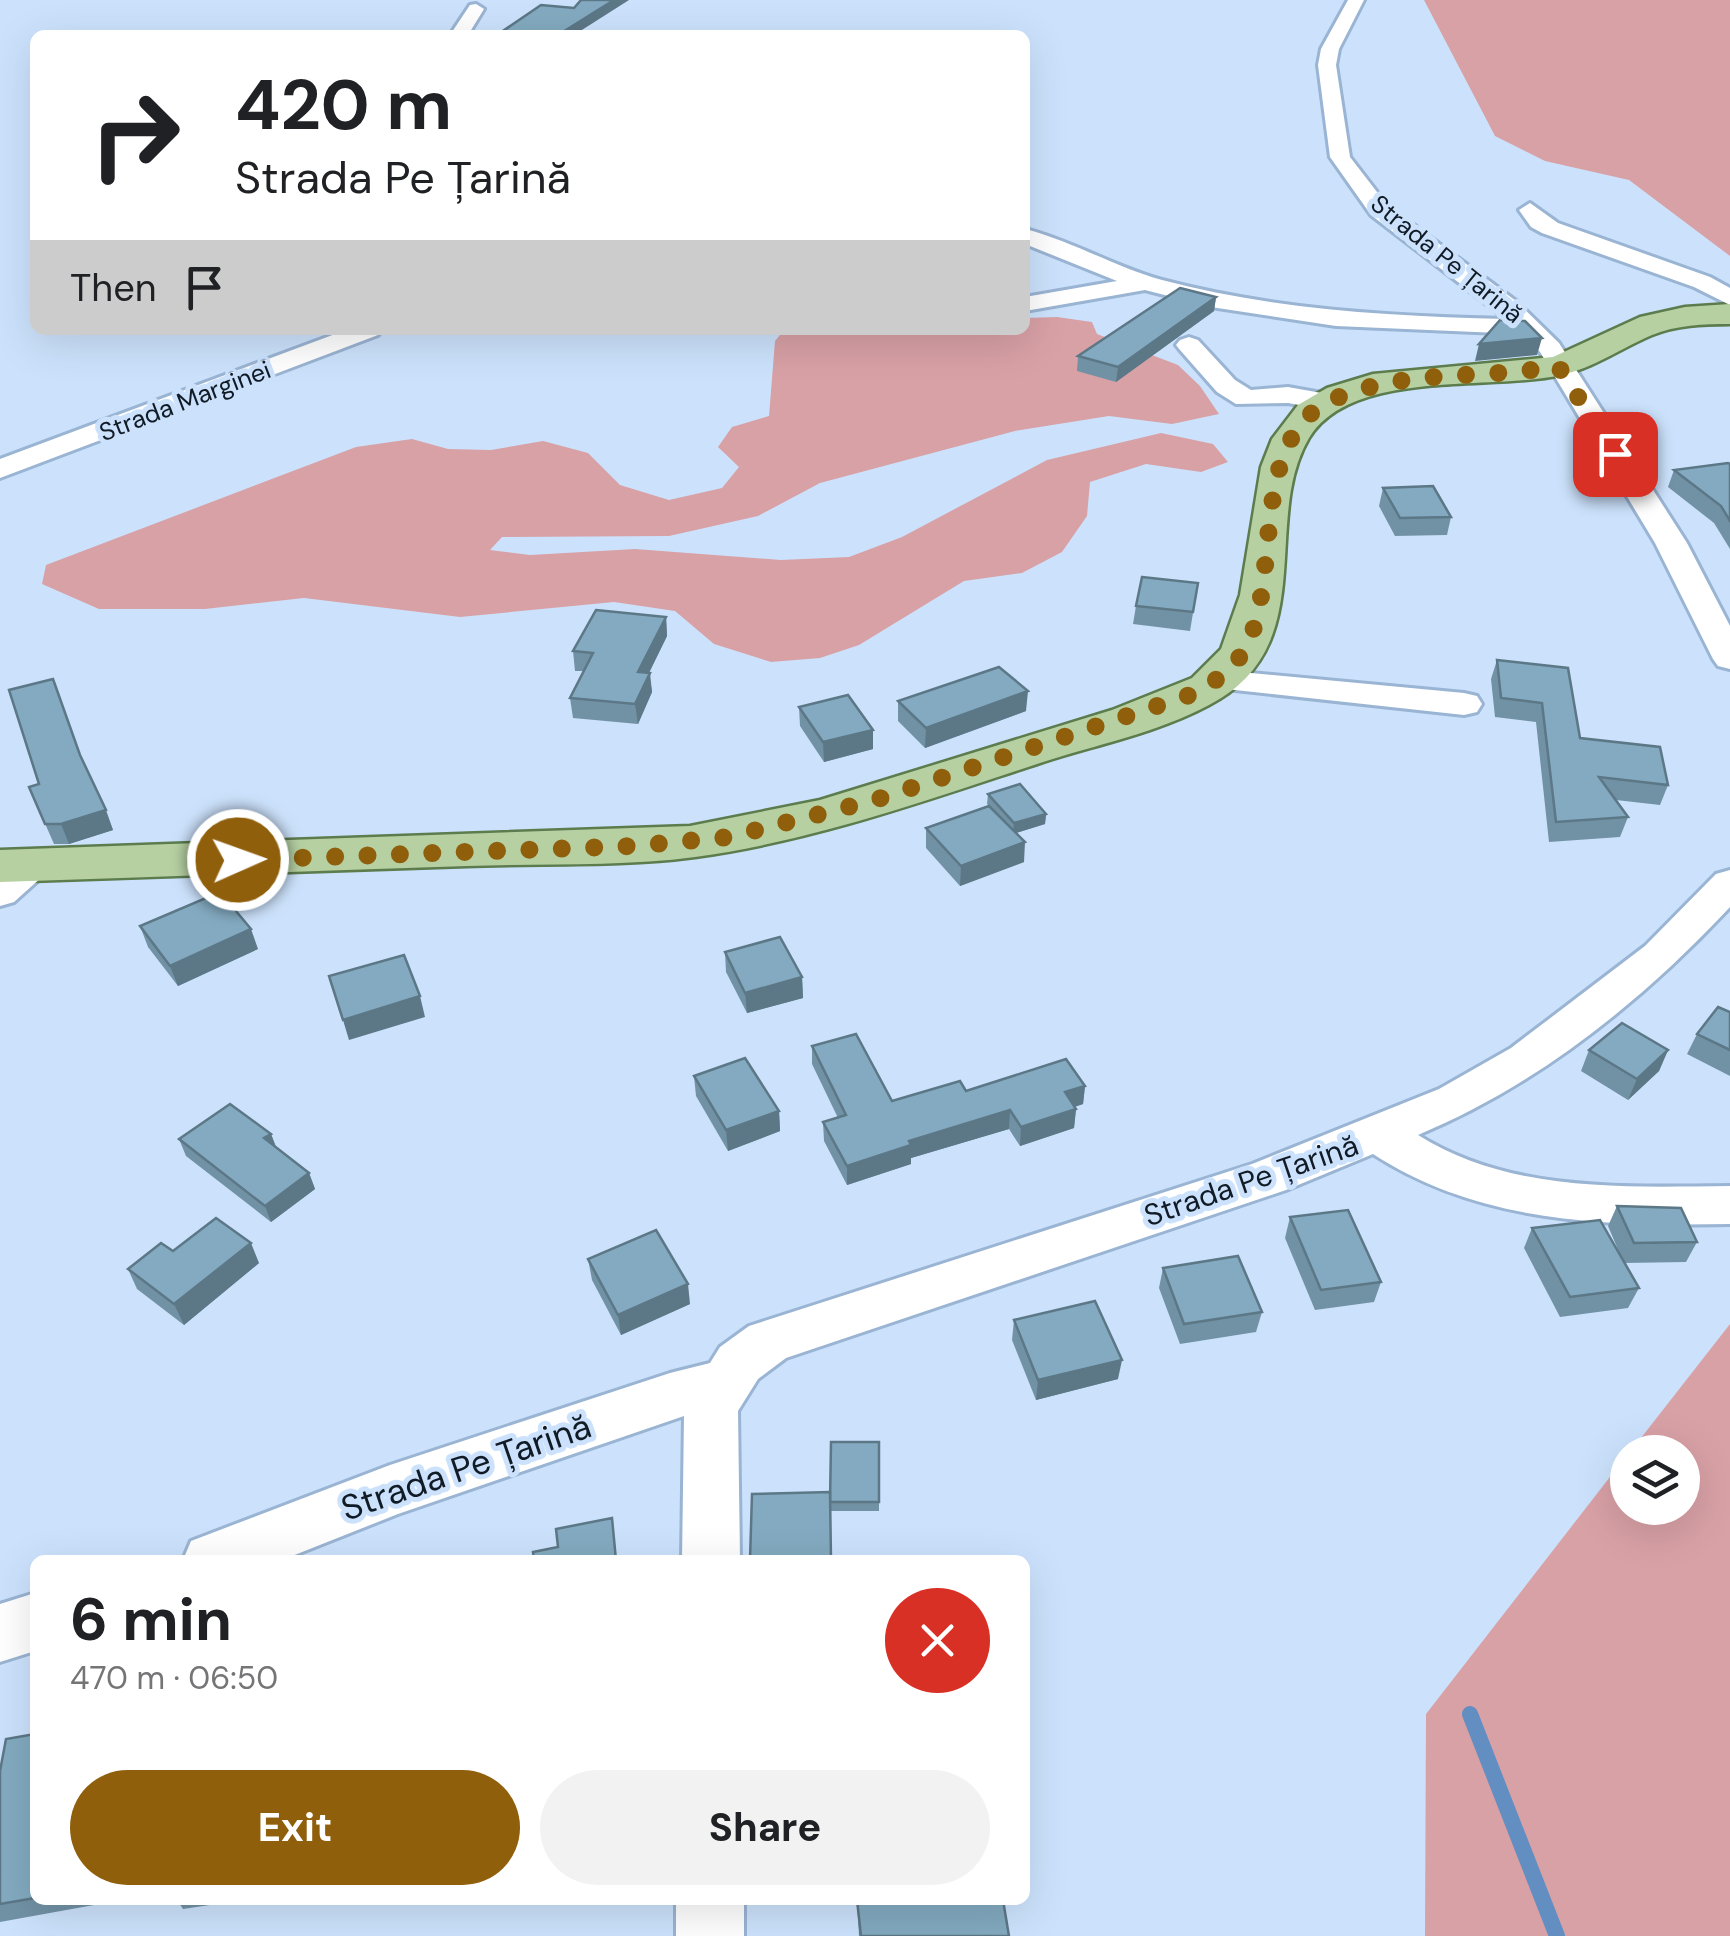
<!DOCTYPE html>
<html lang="en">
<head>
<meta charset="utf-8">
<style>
  :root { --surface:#fff; --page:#f2f2f2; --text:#202124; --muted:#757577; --accent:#8f5f0b }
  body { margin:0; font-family:"DM Sans",sans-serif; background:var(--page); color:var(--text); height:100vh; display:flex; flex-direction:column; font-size:38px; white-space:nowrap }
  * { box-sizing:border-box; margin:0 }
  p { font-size:32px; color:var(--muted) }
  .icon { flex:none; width:55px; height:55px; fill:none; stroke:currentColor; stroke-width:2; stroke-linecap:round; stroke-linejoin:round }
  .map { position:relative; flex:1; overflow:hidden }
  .drawer { position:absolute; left:30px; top:1555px; width:1000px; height:350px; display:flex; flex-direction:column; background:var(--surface); border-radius:15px; box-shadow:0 10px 40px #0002 }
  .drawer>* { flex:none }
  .hud { position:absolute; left:30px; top:30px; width:1000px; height:305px; border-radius:15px; box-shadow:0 10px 40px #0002; background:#fff; color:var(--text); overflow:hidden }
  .tools { position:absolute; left:1610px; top:1435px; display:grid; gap:20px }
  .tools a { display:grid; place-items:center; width:90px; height:90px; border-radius:50%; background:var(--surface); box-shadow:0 10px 40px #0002; font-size:50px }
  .pin { position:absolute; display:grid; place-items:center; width:85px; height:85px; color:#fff; margin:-42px; border-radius:20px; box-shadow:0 5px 15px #0006 }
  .me { position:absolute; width:110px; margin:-55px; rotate:88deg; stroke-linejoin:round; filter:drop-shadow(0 0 8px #0008) }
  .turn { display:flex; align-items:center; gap:35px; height:210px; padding:0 40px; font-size:45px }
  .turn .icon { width:130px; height:130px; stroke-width:2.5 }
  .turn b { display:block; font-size:70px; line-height:85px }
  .then { display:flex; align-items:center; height:95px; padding:0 40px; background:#0003; gap:20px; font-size:38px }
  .round { display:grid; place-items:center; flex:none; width:105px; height:105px; border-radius:52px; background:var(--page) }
  .headline { display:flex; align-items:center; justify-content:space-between; height:170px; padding:0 40px }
  h1 { font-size:60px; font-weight:700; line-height:75px }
  .cta { display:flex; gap:20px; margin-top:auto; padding:20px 40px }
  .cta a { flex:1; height:115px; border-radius:60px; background:var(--accent); color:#fff; font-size:40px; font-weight:700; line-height:115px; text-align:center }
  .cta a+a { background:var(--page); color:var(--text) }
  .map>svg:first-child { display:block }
</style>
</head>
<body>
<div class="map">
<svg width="1730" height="1936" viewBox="0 0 1730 1936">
  <rect width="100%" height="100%" fill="#cce2fc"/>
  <g fill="#d8a1a6">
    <path d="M 1424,0 L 1730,0 L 1730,256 L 1629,180 L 1545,161 L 1495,136 Z"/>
    <path d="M 1057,317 L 1092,322 L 1097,334 L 1178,365 L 1200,386 L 1219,414 L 1172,424 L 1109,416 L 1015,431 L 820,483 L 758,516 L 669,536 L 502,537 L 490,550 L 530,555 L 635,549 L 781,560 L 849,557 L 902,537 L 1047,460 L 1161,433 L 1213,444 L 1228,462 L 1201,472 L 1146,464 L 1090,482 L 1087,516 L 1062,552 L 1022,573 L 964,581 L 859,645 L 820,658 L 771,662 L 714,644 L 675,611 L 614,602 L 460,617 L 304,598 L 205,609 L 99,609 L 42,584 L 46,565 L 356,447 L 412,439 L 448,449 L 491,450 L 543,441 L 588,453 L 620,485 L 669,500 L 722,488 L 739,467 L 718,447 L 732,427 L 769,416 L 775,341 L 784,330 L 1025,330 L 1025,318 Z"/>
    <path d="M 1730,1324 L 1730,1936 L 1425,1936 L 1426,1714 L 1627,1455 L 1628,1508 L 1682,1508 L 1682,1452 L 1630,1452 Z"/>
  </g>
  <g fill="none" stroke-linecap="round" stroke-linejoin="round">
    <path stroke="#628ec1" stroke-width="16" d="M 1470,1714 L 1557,1936"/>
    <defs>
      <g id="minor">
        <path d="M 1348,0 L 1364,0 L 1339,49 L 1336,65 L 1350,157 L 1387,205 L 1516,301 L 1559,343 L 1687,543 L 1730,626 L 1730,669 L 1718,666 L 1713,659 L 1655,543 L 1540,352 L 1522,334 L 1336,326 L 1211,307 L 1145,290 L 1025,311 L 1025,297 L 1117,281 L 1025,244 L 1025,229 C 1072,241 1115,267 1162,280 C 1275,310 1390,316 1506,319 L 1371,215 L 1330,157 L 1318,65 L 1321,49 Z"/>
        <path d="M 476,4 L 484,9 L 468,35 L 450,35 L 470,5 Z"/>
        <path d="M 1530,203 L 1558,223 L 1710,277 L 1730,288 L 1730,305 L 1694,287 L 1542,233 L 1531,227 L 1519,210 Z"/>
        <path d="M 346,330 L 382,330 L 378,335 L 0,478 L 0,459 Z"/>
        <path d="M 1189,337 L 1198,340 L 1235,380 L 1251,390 L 1288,387 L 1338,396 L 1342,402 L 1328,410 L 1288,403 L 1236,404 L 1217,392 L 1180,350 L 1176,345 L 1180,340 Z"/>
        <path d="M 1219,670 L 1464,693 L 1477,696 L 1482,704 L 1477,712 L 1464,715 L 1207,687 L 1202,680 L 1207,673 Z"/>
        <path d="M 33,854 L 47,858 L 53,867 L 14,902 L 0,906 L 0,873 L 19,858 Z"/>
        <path d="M 1730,870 L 1730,907 C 1641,1002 1538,1085 1418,1135 C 1510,1193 1625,1187 1730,1186 L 1730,1224 C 1606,1226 1481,1224 1373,1154 L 1286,1190 L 786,1358 L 758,1379 L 738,1411 L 740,1560 L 682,1560 L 684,1416 L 398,1514 L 282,1560 L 183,1560 L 191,1541 L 390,1465 L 670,1373 L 710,1363 L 720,1347 L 749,1326 L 1252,1164 L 1439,1089 L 1511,1048 L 1645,946 L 1716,874 Z"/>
        <path d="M 35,1593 L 35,1651 L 0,1662 L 0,1604 Z"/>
        <rect x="676" y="1900" width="68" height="36"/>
      </g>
      <path id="major" d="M 1730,304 L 1730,324 C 1704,324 1676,325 1652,335 C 1621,348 1594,368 1561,375 C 1491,391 1352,368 1309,438 C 1260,520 1323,646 1209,705 C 1157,733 1095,745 1040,763 C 927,800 813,841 695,857 C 621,867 542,863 467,866 C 311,871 156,877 0,882 L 0,850 L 690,826 L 820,800 L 1112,710 L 1192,678 L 1221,649 L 1240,595 L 1261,467 L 1272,439 L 1298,405 L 1327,388 L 1373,374 L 1553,357 L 1640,317 L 1685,307 Z"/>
    </defs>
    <use href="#minor" stroke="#9ab4d3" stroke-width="6"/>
    <use href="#major" stroke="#5c7c4e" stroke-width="5"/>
    <use href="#minor" fill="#fff" fill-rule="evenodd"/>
    <use href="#major" fill="#b6d0a2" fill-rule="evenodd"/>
  </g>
  <g fill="#7192a5">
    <path d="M 1216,297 L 1214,311 L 1116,382 L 1077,371 L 1078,356 Z"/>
    <path d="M 1730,464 L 1730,549 L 1714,523 L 1668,487 L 1674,470 Z"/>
    <path d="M 1383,488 L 1451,517 L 1447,535 L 1395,536 L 1379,506 Z"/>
    <path d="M 1198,583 L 1190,631 L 1133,624 L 1136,606 Z"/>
    <path d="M 666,617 L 667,636 L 649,673 L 652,692 L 638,724 L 573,718 L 570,698 L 584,671 L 575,671 L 573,651 Z"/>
    <path d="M 1497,660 L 1580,738 L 1668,785 L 1660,805 L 1616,800 L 1628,817 L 1620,837 L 1549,842 L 1536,722 L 1495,717 L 1491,679 Z"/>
    <path d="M 898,701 L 1026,711 L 925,748 L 898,721 Z"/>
    <path d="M 799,707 L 873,749 L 824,762 L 800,726 Z"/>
    <path d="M 82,760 L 113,830 L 69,844 L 54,844 L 29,787 L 39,784 Z"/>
    <path d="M 988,794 L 1046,814 L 1045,824 L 1016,833 L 1024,862 L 960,886 L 926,848 L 926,828 L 989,806 L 987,804 Z"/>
    <path d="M 140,926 L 258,949 L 178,986 L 148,947 Z"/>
    <path d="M 725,952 L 802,977 L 803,998 L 747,1013 L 726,972 Z"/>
    <path d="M 1730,1012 L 1730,1076 L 1687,1054 L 1697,1034 Z"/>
    <path d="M 812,1046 L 892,1101 L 966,1091 L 1085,1086 L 1083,1104 L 1074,1107 L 1076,1109 L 1074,1128 L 1020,1146 L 1009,1129 L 911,1158 L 911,1164 L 847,1185 L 824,1141 L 823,1122 L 838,1118 L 812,1064 Z"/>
    <path d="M 1589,1050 L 1668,1050 L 1659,1071 L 1628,1100 L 1581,1071 Z"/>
    <path d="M 694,1076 L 779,1111 L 780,1131 L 728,1151 L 696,1096 Z"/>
    <path d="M 271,1134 L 276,1147 L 309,1173 L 315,1189 L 271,1222 L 186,1156 L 179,1139 Z"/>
    <path d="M 1617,1206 L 1697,1242 L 1686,1262 L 1624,1263 L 1639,1288 L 1628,1308 L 1560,1317 L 1524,1248 L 1532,1228 L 1622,1259 L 1608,1226 Z"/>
    <path d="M 1290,1217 L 1381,1282 L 1374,1302 L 1315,1310 L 1285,1238 Z"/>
    <path d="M 173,1251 L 259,1263 L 184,1325 L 137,1289 L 128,1269 Z"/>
    <path d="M 588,1259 L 690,1304 L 621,1335 L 592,1280 Z"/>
    <path d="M 1163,1268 L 1262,1312 L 1256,1332 L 1180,1344 L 1159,1288 Z"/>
    <path d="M 1014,1320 L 1118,1379 L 1036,1400 L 1012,1340 Z"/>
    <path d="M 879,1442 L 879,1511 L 830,1511 L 830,1492 Z"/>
    <path d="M 35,1734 L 35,1900 L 105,1900 L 105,1903 L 0,1922 L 0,1771 Z"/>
    <path d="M 177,1900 L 230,1900 L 230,1902 L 183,1909 Z"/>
    <path d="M 857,1900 L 1009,1936 L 859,1936 Z"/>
  </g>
  <g fill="#5c7786">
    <path d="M 614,0 L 629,0 L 574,35 L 558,35 Z"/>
    <path d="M 1216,297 L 1214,311 L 1116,382 L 1118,367 Z"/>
    <path d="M 1542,338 L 1537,355 L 1475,361 L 1479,344 Z"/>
    <path d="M 666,617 L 667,636 L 640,691 L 638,672 Z"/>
    <path d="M 650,673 L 652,692 L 638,724 L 635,704 Z"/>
    <path d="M 1028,691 L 1026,711 L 925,748 L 926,728 Z"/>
    <path d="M 873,730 L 873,749 L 824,762 L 823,742 Z"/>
    <path d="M 106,810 L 113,830 L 69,844 L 61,824 Z"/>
    <path d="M 1046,814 L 1045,824 L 1013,834 L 1014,823 Z"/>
    <path d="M 1025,842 L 1024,862 L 960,886 L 961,866 Z"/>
    <path d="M 251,929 L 258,949 L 178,986 L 170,966 Z"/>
    <path d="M 802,977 L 803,998 L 747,1013 L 745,993 Z"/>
    <path d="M 420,996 L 425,1017 L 349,1040 L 343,1020 Z"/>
    <path d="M 1668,1050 L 1659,1071 L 1628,1100 L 1637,1079 Z"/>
    <path d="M 1085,1086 L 1083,1104 L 1062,1111 L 1065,1092 Z"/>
    <path d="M 1076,1109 L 1074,1128 L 1020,1146 L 1021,1127 Z"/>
    <path d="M 1010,1110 L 1009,1129 L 911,1158 L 911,1164 L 847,1185 L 847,1166 L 909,1141 Z"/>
    <path d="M 779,1111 L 780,1131 L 728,1151 L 726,1130 Z"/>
    <path d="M 271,1134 L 277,1150 L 264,1138 Z"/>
    <path d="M 309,1173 L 315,1189 L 271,1222 L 265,1206 Z"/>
    <path d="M 251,1243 L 259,1263 L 184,1325 L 174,1304 Z"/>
    <path d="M 688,1284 L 690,1304 L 621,1335 L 618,1315 Z"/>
    <path d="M 1122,1360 L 1118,1379 L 1036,1400 L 1038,1380 Z"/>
  </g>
  <g fill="#83aac0" stroke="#5c7786" stroke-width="2.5">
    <path d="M 581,0 L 614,0 L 558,35 L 497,35 L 541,5 L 574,8 Z"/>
    <path d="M 1180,288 L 1216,297 L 1118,367 L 1078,356 Z"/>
    <path d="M 1500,320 L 1525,321 L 1542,338 L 1479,344 Z"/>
    <path d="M 1728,463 L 1730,464 L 1730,521 L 1721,506 L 1674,470 Z"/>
    <path d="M 1433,486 L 1451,517 L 1400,518 L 1383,488 Z"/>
    <path d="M 1142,577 L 1198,583 L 1193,612 L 1136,606 Z"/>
    <path d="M 596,610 L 666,617 L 638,672 L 650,673 L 635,704 L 570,698 L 593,653 L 573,651 Z"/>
    <path d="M 1497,660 L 1568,668 L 1580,738 L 1660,747 L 1668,785 L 1599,777 L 1628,817 L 1556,822 L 1542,703 L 1501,698 Z"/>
    <path d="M 999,667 L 1028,691 L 926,728 L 898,701 Z"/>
    <path d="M 53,679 L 80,755 L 106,810 L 61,824 L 45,824 L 29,787 L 39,784 L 9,690 Z"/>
    <path d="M 848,695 L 873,730 L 823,742 L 799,707 Z"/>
    <path d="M 1020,784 L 1046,814 L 1014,823 L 988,794 Z"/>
    <path d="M 989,806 L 1025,842 L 961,866 L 926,828 Z"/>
    <path d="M 220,892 L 251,929 L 170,966 L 140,926 Z"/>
    <path d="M 780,937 L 802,977 L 745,993 L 725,952 Z"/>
    <path d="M 404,955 L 420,996 L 343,1020 L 329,976 Z"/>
    <path d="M 1718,1007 L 1730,1012 L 1730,1050 L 1697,1034 Z"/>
    <path d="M 1622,1023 L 1668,1050 L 1637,1079 L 1589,1050 Z"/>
    <path d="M 856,1034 L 892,1101 L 960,1081 L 966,1091 L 1066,1059 L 1085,1086 L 1065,1092 L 1076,1109 L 1021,1127 L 1010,1110 L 909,1141 L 911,1145 L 847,1166 L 823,1122 L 846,1115 L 812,1046 Z"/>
    <path d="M 745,1058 L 779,1111 L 726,1130 L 694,1076 Z"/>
    <path d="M 230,1104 L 271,1134 L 264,1138 L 309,1173 L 265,1206 L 179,1139 Z"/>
    <path d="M 1617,1206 L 1681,1208 L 1697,1242 L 1634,1243 Z"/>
    <path d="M 1348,1210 L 1381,1282 L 1321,1290 L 1290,1217 Z"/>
    <path d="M 216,1218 L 251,1243 L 174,1304 L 128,1269 L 161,1243 L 173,1251 Z"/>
    <path d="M 1600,1220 L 1639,1288 L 1570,1297 L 1532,1228 Z"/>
    <path d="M 656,1230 L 688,1284 L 618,1315 L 588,1259 Z"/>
    <path d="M 1238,1256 L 1262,1312 L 1184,1324 L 1163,1268 Z"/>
    <path d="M 1095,1301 L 1122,1360 L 1038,1380 L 1014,1320 Z"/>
    <path d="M 831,1442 L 879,1442 L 879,1502 L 830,1502 Z"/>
    <path d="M 830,1492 L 831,1560 L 750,1560 L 752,1494 Z"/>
    <path d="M 612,1518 L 616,1560 L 534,1560 L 533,1552 L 558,1547 L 556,1529 Z"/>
    <path d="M 35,1734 L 35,1898 L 0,1904 L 0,1771 L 6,1739 Z"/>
    <path d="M 857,1900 L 1003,1900 L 1009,1936 L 861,1936 Z"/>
  </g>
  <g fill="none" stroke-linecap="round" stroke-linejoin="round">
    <path stroke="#8f5f0b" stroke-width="18" stroke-dasharray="0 32.4" d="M 238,860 L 633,846 L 729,837 L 875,800 L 1193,694 C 1216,681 1236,668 1248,643 C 1281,572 1249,438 1332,400 C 1404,368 1483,380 1558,366 L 1615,454"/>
  </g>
  <g text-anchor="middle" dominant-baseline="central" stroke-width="10" stroke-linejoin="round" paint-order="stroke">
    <g font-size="25" fill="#111b26" stroke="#cce2fc">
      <text transform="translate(1447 259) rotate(39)">Strada Pe Țarină</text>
      <text transform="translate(185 401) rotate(-21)">Strada Marginei</text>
    </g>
    <g font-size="30" fill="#111b26" stroke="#cce2fc">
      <text transform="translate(1251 1180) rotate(-19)">Strada Pe Țarină</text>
    </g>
    <g font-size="35" fill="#111b26" stroke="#cce2fc">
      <text transform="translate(466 1467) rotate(-19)">Strada Pe Țarină</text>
    </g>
  </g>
</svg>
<div class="tools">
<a><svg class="icon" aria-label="layers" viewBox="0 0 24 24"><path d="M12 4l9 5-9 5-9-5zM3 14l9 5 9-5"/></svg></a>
</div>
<div class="pin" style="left:1615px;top:454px;background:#d93025"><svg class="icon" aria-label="arrive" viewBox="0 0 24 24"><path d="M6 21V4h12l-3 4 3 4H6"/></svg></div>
<svg class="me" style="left:238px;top:860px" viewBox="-20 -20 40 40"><circle r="17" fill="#8f5f0b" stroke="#fff" stroke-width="3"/><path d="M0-11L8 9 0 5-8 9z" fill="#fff"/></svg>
<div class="hud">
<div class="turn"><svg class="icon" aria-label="right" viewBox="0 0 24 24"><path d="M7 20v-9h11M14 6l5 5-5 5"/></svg><div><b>420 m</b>Strada Pe Țarină</div></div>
<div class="then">Then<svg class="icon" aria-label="arrive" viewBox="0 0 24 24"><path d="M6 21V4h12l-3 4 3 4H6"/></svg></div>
</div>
<section class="drawer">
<div class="headline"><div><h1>6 min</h1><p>470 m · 06:50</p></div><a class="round" style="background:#d93025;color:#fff"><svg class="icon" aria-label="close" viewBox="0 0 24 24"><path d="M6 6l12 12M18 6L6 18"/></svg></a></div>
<div class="cta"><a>Exit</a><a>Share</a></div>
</section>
</div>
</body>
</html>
